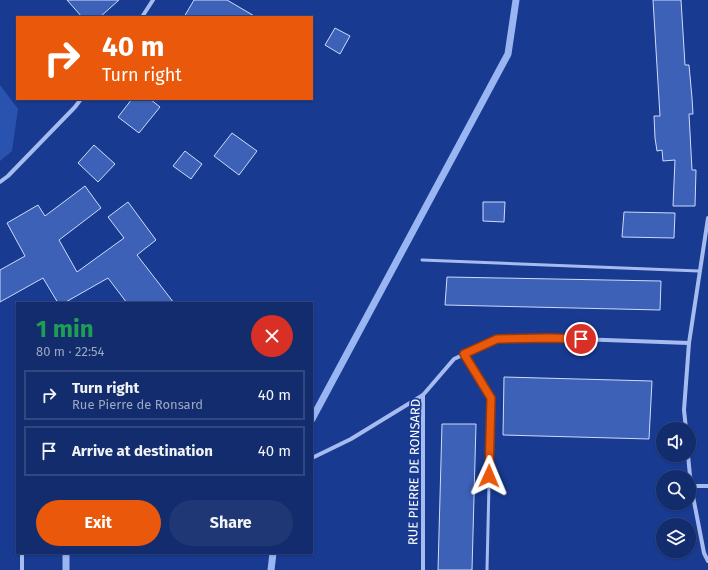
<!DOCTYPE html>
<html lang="en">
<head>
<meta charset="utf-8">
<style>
  :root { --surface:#122c6d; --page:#1f3875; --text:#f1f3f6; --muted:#9ca7c2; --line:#314880; --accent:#ea580c }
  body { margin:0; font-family:"Fira Sans",sans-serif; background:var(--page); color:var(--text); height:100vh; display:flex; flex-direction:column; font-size:15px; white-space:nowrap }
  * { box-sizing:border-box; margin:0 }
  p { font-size:13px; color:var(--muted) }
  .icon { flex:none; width:22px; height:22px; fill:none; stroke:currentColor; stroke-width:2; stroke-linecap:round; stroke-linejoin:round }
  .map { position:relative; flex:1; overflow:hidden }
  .sheet { position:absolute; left:16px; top:302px; width:297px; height:252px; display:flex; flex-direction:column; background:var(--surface); border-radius:0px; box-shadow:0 1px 3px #0004,0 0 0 1px var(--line) }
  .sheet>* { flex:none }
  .hud { position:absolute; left:16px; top:16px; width:297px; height:84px; border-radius:0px; box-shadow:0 1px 3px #0004,0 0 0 1px var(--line); background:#ea580c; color:#fff; overflow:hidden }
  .tools { position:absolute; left:656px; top:422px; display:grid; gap:8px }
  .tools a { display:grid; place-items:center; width:40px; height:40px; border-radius:50%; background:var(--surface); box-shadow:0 1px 3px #0004,0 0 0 1px var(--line); font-size:20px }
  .pin { position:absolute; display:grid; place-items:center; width:34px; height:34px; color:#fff; margin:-17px; border:2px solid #fff; border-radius:50%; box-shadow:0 1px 4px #0007 }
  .me { position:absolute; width:44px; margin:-22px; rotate:1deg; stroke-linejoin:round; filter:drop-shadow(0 0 3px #0008) }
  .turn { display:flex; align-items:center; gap:14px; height:84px; padding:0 20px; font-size:18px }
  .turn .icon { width:52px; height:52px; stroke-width:2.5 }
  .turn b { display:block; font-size:28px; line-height:34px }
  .round { display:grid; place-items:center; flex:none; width:42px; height:42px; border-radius:21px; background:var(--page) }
  .headline { display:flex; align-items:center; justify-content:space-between; height:68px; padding:0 20px }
  h1 { font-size:24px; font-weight:700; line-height:30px; color:#1e9e55 }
  .cta { display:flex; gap:8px; margin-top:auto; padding:8px 20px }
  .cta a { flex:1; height:46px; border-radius:24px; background:var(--accent); color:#fff; font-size:16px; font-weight:700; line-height:46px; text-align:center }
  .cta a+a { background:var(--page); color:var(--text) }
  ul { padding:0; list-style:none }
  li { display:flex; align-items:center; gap:12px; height:50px; margin:0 8px 6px; padding:0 12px; border:2px solid var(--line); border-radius:0px }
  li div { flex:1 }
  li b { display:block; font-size:15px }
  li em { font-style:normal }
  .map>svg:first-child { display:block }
</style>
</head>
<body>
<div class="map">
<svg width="708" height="570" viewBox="0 0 708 570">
  <rect width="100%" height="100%" fill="#183a91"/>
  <path fill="#2a53af" d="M 0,85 L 18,109 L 12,151 L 0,161 Z"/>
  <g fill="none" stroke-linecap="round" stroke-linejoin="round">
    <g stroke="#99b5f2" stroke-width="7">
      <path d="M 312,419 L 508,54 L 516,0"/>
      <path d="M 66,553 L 66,570"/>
      <path d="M 271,570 L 273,553"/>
    </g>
  </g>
  <g fill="#3c61b7" stroke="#cddbfb">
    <path d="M 67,0 L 119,0 L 100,17 L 82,17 Z"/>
    <path d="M 194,0 L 227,0 L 256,17 L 184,17 Z"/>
    <path d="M 653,0 L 681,0 L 685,65 L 689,65 L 692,98 L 693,114 L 689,114 L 692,170 L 696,170 L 695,206 L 673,206 L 675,160 L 663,161 L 662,150 L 657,151 L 655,138 L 654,116 L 660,116 Z"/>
    <path d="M 335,28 L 350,36 L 340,54 L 325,45 Z"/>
    <path d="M 132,99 L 150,99 L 160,107 L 139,133 L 118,117 Z"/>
    <path d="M 232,133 L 257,151 L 239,175 L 214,156 Z"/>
    <path d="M 94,145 L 115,164 L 98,182 L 78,163 Z"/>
    <path d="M 185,151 L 202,164 L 191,179 L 173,166 Z"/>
    <path d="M 85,186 L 101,208 L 59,240 L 77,272 L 124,238 L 108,217 L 128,202 L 156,240 L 137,255 L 174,303 L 127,303 L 108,278 L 64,303 L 58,303 L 43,278 L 0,302 L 0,270 L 25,256 L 7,223 L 38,205 L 45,216 Z"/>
    <path d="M 483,202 L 505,202 L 504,222 L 483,221 Z"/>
    <path d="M 624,212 L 675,213 L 674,238 L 622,237 Z"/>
    <path d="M 447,277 L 661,281 L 660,310 L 445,305 Z"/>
    <path d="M 504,377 L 652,381 L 649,439 L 503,435 Z"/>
    <path d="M 442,424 L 476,424 L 472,570 L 438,570 Z"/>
  </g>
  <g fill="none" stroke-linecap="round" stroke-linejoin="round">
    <g stroke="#a6bcf0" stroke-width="3">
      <path d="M 422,260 L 699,271"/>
      <path d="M 464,355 L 491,398 L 487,570"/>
    </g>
    <g stroke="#a6bcf0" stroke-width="4">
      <path d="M 142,17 L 153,0"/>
      <path d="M 0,182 L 8,176 L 75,107 L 81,99"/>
      <path d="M 686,429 L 684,410 L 689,343 L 708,218"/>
      <path d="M 688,455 L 691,486 L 704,553 L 708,561"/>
      <path d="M 312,458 L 351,439 L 423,395 L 454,359 L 497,339 L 550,338 L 689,343"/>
      <path d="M 691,486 L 708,486"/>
      <path d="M 22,553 L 22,570"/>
      <path d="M 423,570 L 423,395"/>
    </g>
  </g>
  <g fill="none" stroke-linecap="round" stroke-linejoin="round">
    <defs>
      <path id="route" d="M 489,476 L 491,398 L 464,354 L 497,339 L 550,338 L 581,339"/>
    </defs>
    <use href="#route" stroke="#983908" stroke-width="10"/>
    <use href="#route" stroke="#ea580c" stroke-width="7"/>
  </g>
  <g text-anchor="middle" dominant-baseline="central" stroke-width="3.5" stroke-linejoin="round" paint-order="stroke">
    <g font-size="13" fill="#fff" stroke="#183a91">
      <text transform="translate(414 472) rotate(-89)">RUE PIERRE DE RONSARD</text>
    </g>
  </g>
</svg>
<div class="tools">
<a><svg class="icon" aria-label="sound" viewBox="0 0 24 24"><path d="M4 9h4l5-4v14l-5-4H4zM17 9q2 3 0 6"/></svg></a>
<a><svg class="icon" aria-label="search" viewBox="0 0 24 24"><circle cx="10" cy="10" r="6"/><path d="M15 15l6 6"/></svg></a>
<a><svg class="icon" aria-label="layers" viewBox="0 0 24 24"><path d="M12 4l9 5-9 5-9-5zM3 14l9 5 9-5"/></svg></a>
</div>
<div class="pin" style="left:581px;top:339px;background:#d93025"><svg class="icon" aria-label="arrive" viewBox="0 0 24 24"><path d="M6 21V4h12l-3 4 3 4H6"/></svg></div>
<svg class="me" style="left:489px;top:476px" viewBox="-20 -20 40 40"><path d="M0-17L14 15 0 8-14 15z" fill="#ea580c" stroke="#fff" stroke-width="4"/></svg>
<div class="hud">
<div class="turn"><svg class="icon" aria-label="right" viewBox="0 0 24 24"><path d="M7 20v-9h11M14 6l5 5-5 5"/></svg><div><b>40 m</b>Turn right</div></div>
</div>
<section class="sheet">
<div class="headline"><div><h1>1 min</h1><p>80 m · 22:54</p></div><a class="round" style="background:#d93025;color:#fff"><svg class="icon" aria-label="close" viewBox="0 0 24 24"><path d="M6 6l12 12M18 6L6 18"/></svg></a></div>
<ul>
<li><svg class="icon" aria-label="right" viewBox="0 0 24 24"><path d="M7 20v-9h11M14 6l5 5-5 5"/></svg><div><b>Turn right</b><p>Rue Pierre de Ronsard</p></div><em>40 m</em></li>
<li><svg class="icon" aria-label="arrive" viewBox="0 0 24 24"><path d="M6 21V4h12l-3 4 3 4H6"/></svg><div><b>Arrive at destination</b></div><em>40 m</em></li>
</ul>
<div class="cta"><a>Exit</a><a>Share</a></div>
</section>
</div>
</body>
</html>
